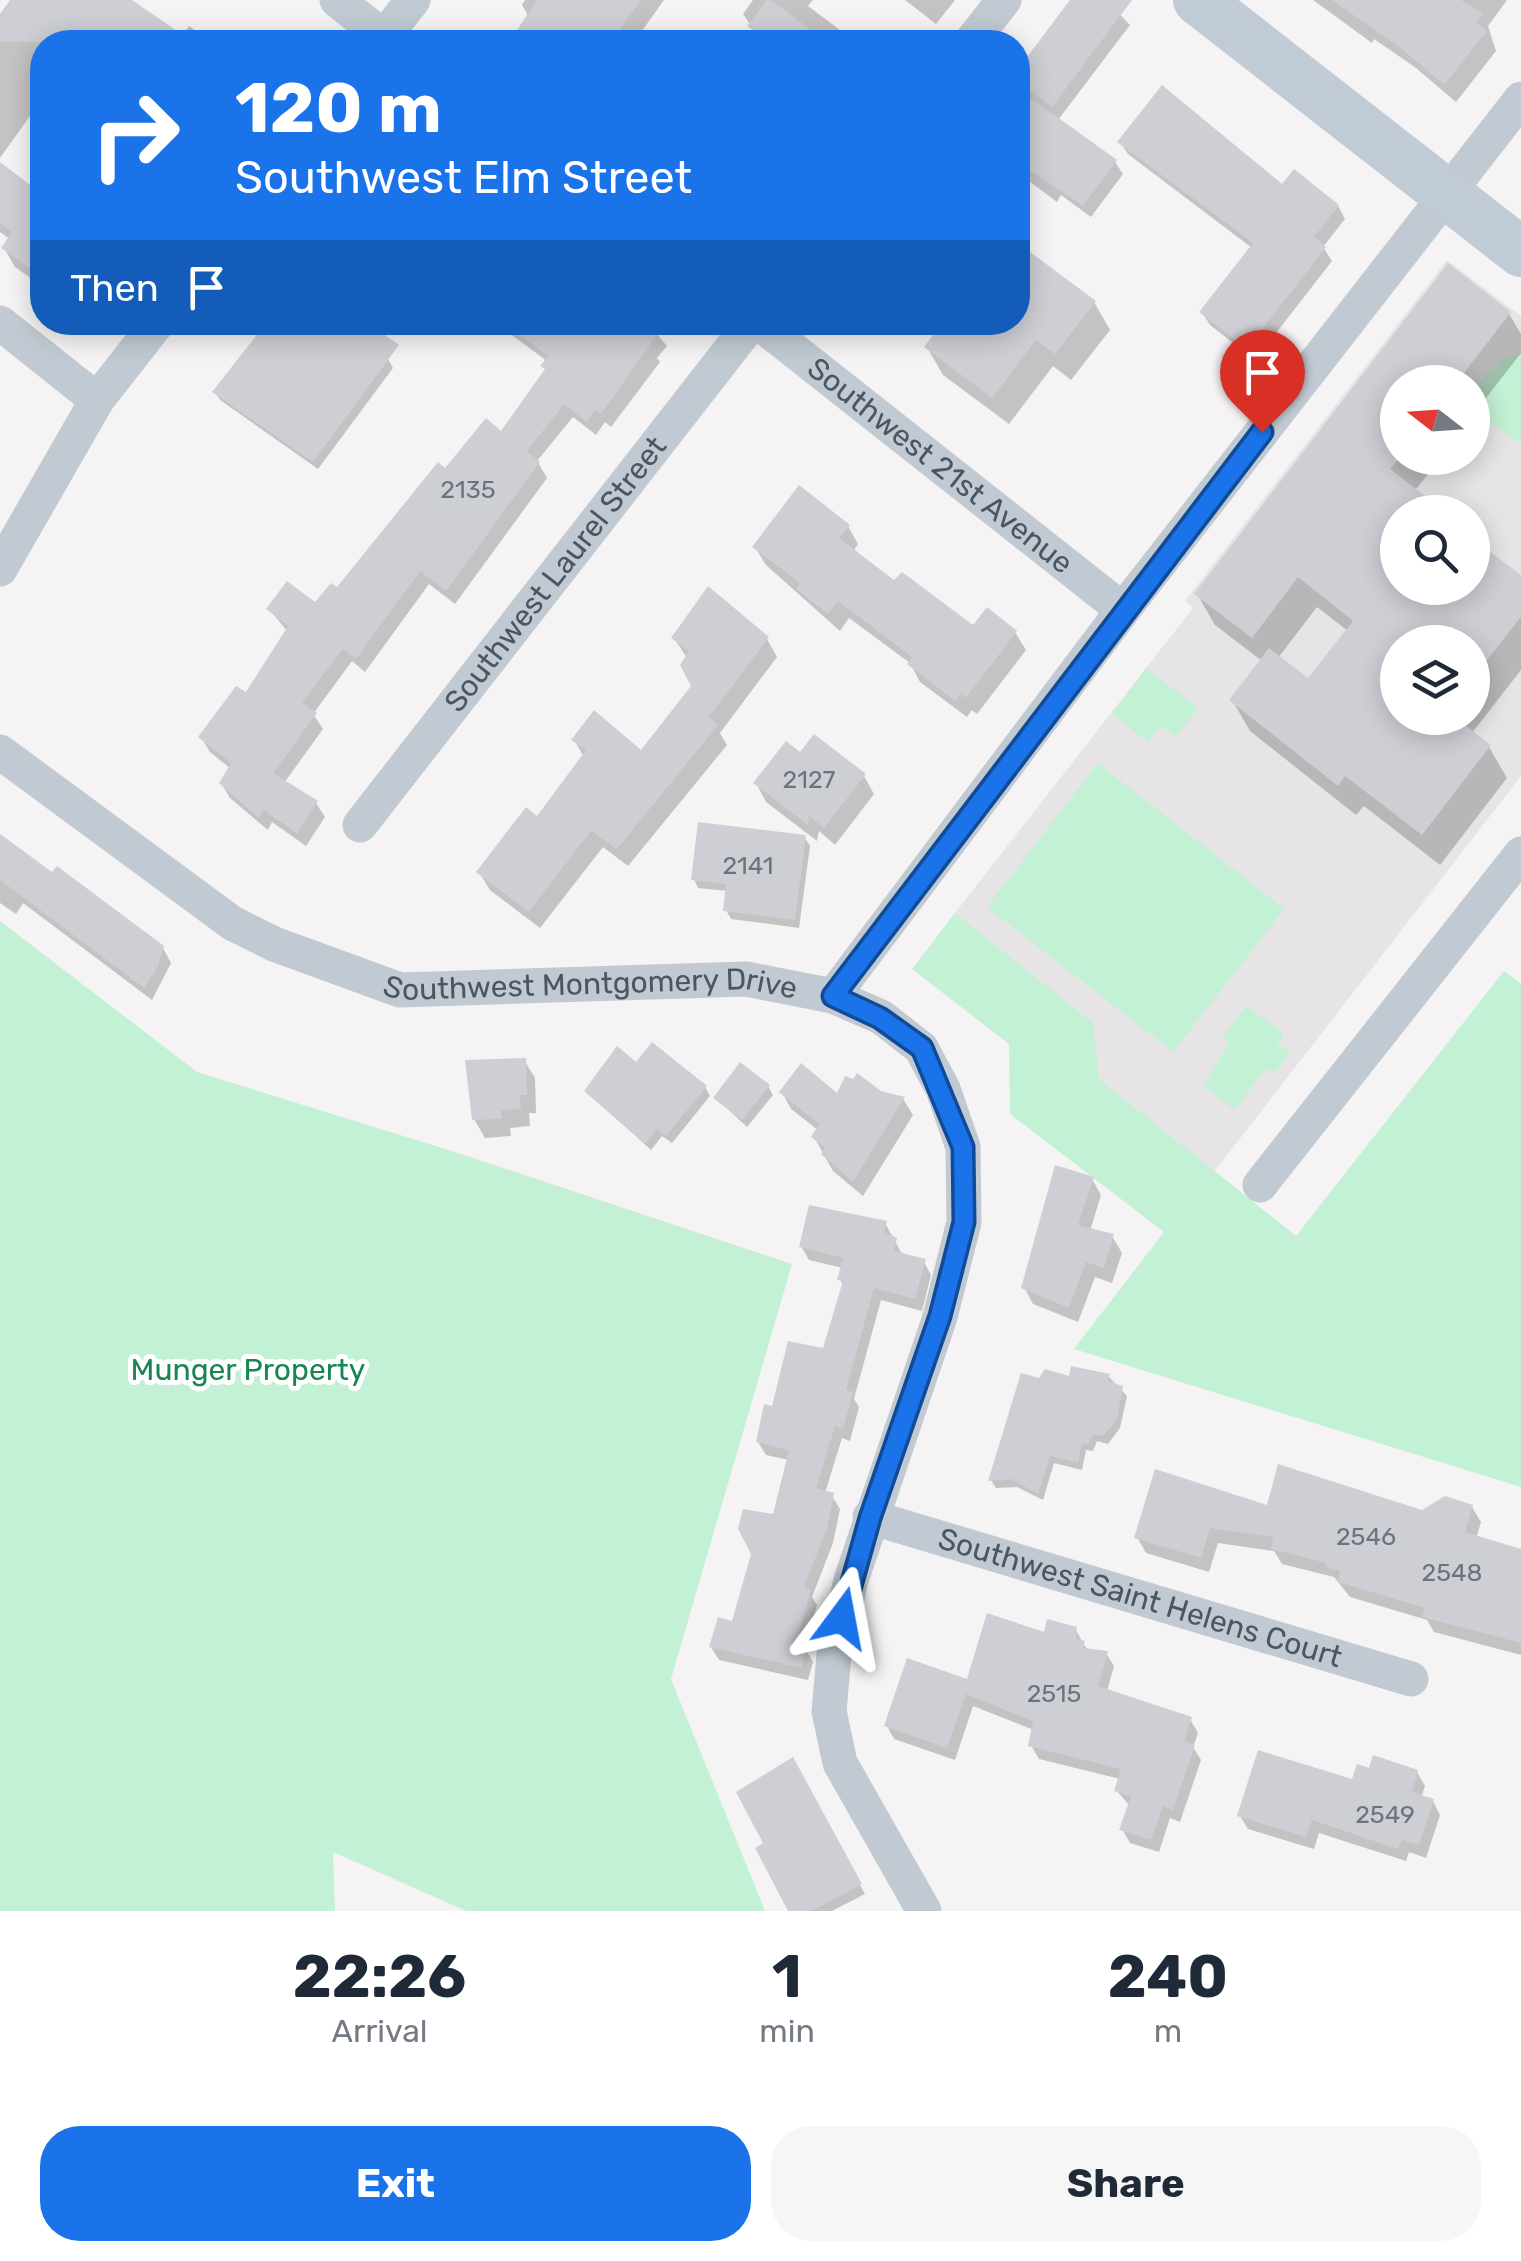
<!DOCTYPE html>
<html lang="en">
<head>
<meta charset="utf-8">
<style>
  :root { --surface:#fff; --page:#f6f6f7; --text:#1f2937; --muted:#747a83; --accent:#1a73e8 }
  body { margin:0; font-family:Rubik,sans-serif; background:var(--page); color:var(--text); height:100vh; display:flex; flex-direction:column; font-size:38px; white-space:nowrap }
  * { box-sizing:border-box; margin:0 }
  p { font-size:32px; color:var(--muted) }
  .icon { flex:none; width:55px; height:55px; fill:none; stroke:currentColor; stroke-width:2; stroke-linecap:round; stroke-linejoin:round }
  .map { position:relative; height:1911px; overflow:hidden }
  .details { display:flex; flex-direction:column; background:var(--surface); flex:1 }
  .details>* { flex:none }
  .hud { position:absolute; left:30px; top:30px; width:1000px; height:305px; border-radius:40px; box-shadow:0 5px 25px #0003; background:#1a73e8; color:#fff; overflow:hidden }
  .needle { width:65px; rotate:287deg }
  .controls { position:absolute; left:1380px; top:365px; display:grid; gap:20px }
  .controls a { display:grid; place-items:center; width:110px; height:110px; border-radius:50%; background:var(--surface); box-shadow:0 5px 25px #0003; font-size:50px }
  .pin { position:absolute; display:grid; place-items:center; width:85px; height:85px; color:#fff; margin:-102px -42px; border-radius:50% 50% 50% 0; rotate:-45deg; box-shadow:0 0 10px #0007 }
  .pin .icon { rotate:45deg }
  .me { position:absolute; width:110px; margin:-55px; rotate:13deg; stroke-linejoin:round; filter:drop-shadow(0 0 8px #0008) }
  .turn { display:flex; align-items:center; gap:35px; height:210px; padding:0 40px; font-size:45px }
  .turn .icon { width:130px; height:130px; stroke-width:2.5 }
  .turn b { display:block; font-size:70px; line-height:85px }
  .then { display:flex; align-items:center; height:95px; padding:0 40px; background:#0003; gap:20px; font-size:38px }
  .eta { display:flex; justify-content:space-evenly; align-items:center; height:170px; text-align:center }
  .eta b { font-size:60px; font-weight:700; line-height:70px }
  .cta { display:flex; gap:20px; margin-top:auto; padding:20px 40px }
  .cta a { flex:1; height:115px; border-radius:40px; background:var(--accent); color:#fff; font-size:40px; font-weight:700; line-height:115px; text-align:center }
  .cta a+a { background:var(--page); color:var(--text) }
  .map>svg:first-child { display:block }
</style>
</head>
<body>
<div class="map">
<svg width="1521" height="1911" viewBox="0 0 1521 1911">
  <rect width="100%" height="100%" fill="#f5f3f3"/>
  <path fill="#e6e4e5" fill-rule="evenodd" d="M 1447,260 L 1521,316 L 1521,776 L 1214,1172 L 1099,1079 L 1092,1023 L 955,913 L 1193,608 L 1185,601 ZM 1398,382 L 1472,382 L 1472,458 L 1398,458 ZM 1398,512 L 1472,512 L 1472,588 L 1398,588 ZM 1398,642 L 1472,642 L 1472,718 L 1398,718 Z"/>
  <g fill="#c3f1d5">
    <path d="M 1521,353 L 1521,444 L 1473,410 L 1472,390 L 1502,359 Z"/>
    <path d="M 1146,668 L 1198,708 L 1176,737 L 1161,726 L 1148,742 L 1112,714 Z"/>
    <path d="M 1098,763 L 1284,909 L 1173,1052 L 987,907 Z"/>
    <path d="M 955,913 L 1093,1023 L 1099,1079 L 1296,1236 L 1504,971 L 1521,984 L 1521,1487 L 1074,1349 L 1164,1232 L 1010,1114 L 1009,1044 L 912,969 Z"/>
    <path d="M 0,921 L 197,1072 L 455,1152 L 792,1264 L 671,1679 L 765,1911 L 466,1911 L 333,1852 L 335,1911 L 0,1911 Z"/>
    <path d="M 1246,1006 L 1284,1034 L 1277,1044 L 1290,1053 L 1275,1073 L 1266,1068 L 1235,1110 L 1203,1086 L 1229,1043 L 1223,1037 Z"/>
  </g>
  <g fill="#0003" fill-rule="evenodd">
    <path d="M 14,0 L 128,0 L 181,37 L 189,26 L 212,42 L 42,42 L 42,99 L 0,158 L 0,21 Z"/>
    <path d="M 525,0 L 664,0 L 634,42 L 524,42 L 518,32 L 529,17 L 522,5 Z"/>
    <path d="M 753,0 L 813,0 L 808,6 L 856,42 L 762,42 L 743,14 Z"/>
    <path d="M 905,0 L 955,0 L 936,24 Z"/>
    <path d="M 1073,0 L 1106,0 L 1130,25 L 1058,120 L 1115,162 L 1123,174 L 1091,217 L 1061,195 L 1057,202 L 1018,173 L 1018,73 Z"/>
    <path d="M 1313,0 L 1507,0 L 1488,26 L 1496,51 L 1456,102 L 1416,68 L 1374,39 L 1372,43 Z"/>
    <path d="M 1120,142 L 1338,206 L 1345,219 L 1323,247 L 1332,261 L 1255,360 L 1210,325 L 1202,312 L 1252,248 L 1128,154 Z"/>
    <path d="M 0,165 L 42,198 L 42,286 L 15,267 L 4,248 L 10,239 L 0,232 Z"/>
    <path d="M 1018,246 L 1094,302 L 1110,330 L 1071,380 L 1053,366 L 1009,424 L 943,375 L 927,347 L 1018,322 Z"/>
    <path d="M 1448,267 L 1509,314 L 1521,334 L 1521,353 L 1472,416 L 1472,382 L 1398,382 L 1398,458 L 1441,458 L 1413,493 L 1436,512 L 1398,512 L 1398,588 L 1472,588 L 1521,579 L 1521,670 L 1472,733 L 1489,747 L 1507,778 L 1440,865 L 1364,806 L 1356,815 L 1250,731 L 1232,700 L 1262,661 L 1215,625 L 1197,594 ZM 1317,607 L 1348,631 L 1308,682 L 1278,658 ZM 1398,642 L 1472,642 L 1472,718 L 1398,718 Z"/>
    <path d="M 418,322 L 434,322 L 427,332 Z"/>
    <path d="M 494,322 L 647,322 L 667,346 L 657,358 L 660,362 L 611,427 L 605,422 L 596,435 L 573,417 L 537,461 L 547,478 L 455,604 L 429,584 L 365,672 L 352,661 L 313,714 L 323,729 L 284,783 L 316,803 L 325,817 L 306,846 L 272,822 L 268,830 L 230,798 L 221,783 L 231,769 L 210,752 L 201,737 L 246,696 L 288,632 L 269,609 L 316,605 L 337,591 L 446,472 L 502,434 L 546,372 L 547,361 Z"/>
    <path d="M 388,359 L 393,368 L 318,469 L 220,400 L 215,392 Z"/>
    <path d="M 848,526 L 858,544 L 853,552 L 895,584 L 973,628 L 1015,632 L 1026,650 L 977,714 L 972,710 L 967,717 L 920,682 L 910,663 L 849,618 L 840,631 L 766,565 L 755,547 Z"/>
    <path d="M 674,638 L 767,639 L 777,657 L 720,733 L 727,745 L 628,866 L 603,847 L 540,928 L 490,890 L 479,872 L 537,819 L 584,757 L 574,740 L 641,753 L 694,686 L 687,658 Z"/>
    <path d="M 800,756 L 864,776 L 874,794 L 835,845 L 819,831 L 817,841 L 766,802 L 756,783 Z"/>
    <path d="M 0,837 L 163,948 L 171,963 L 152,1000 L 23,903 L 16,914 L 0,903 Z"/>
    <path d="M 805,838 L 810,846 L 799,928 L 731,919 L 726,910 L 728,891 L 698,888 L 694,879 Z"/>
    <path d="M 524,1060 L 535,1078 L 536,1113 L 529,1113 L 530,1126 L 510,1128 L 511,1136 L 485,1138 L 474,1119 Z"/>
    <path d="M 637,1066 L 705,1087 L 710,1096 L 672,1143 L 662,1136 L 651,1150 L 587,1091 Z"/>
    <path d="M 768,1086 L 773,1095 L 747,1127 L 716,1098 Z"/>
    <path d="M 782,1092 L 837,1097 L 880,1094 L 903,1099 L 913,1115 L 863,1196 L 833,1171 L 814,1137 L 818,1130 L 791,1109 Z"/>
    <path d="M 1092,1179 L 1101,1195 L 1090,1231 L 1112,1236 L 1122,1253 L 1112,1283 L 1095,1277 L 1078,1322 L 1033,1304 L 1024,1287 Z"/>
    <path d="M 885,1223 L 903,1256 L 924,1262 L 931,1275 L 922,1311 L 881,1300 L 854,1399 L 859,1407 L 850,1441 L 842,1438 L 825,1493 L 832,1496 L 840,1509 L 833,1543 L 812,1597 L 817,1605 L 805,1648 L 813,1662 L 808,1680 L 719,1660 L 711,1647 L 734,1625 L 775,1517 L 789,1460 L 766,1455 L 758,1442 L 774,1409 L 824,1351 L 844,1287 L 840,1279 L 843,1268 L 809,1260 L 801,1246 Z"/>
    <path d="M 1108,1376 L 1127,1396 L 1120,1428 L 1108,1444 L 1097,1441 L 1093,1451 L 1086,1450 L 1082,1470 L 1054,1463 L 1043,1500 L 1017,1487 L 996,1488 L 991,1480 L 1040,1381 Z"/>
    <path d="M 1472,1507 L 1481,1522 L 1476,1539 L 1521,1555 L 1521,1655 L 1434,1632 L 1427,1620 L 1350,1597 L 1334,1577 L 1282,1564 L 1274,1551 L 1218,1543 L 1209,1572 L 1146,1553 L 1137,1537 L 1269,1508 L 1423,1512 Z"/>
    <path d="M 1075,1629 L 1088,1651 L 1106,1653 L 1114,1666 L 1107,1691 L 1190,1719 L 1198,1733 L 1193,1747 L 1201,1760 L 1180,1822 L 1170,1818 L 1159,1852 L 1130,1843 L 1122,1829 L 1130,1806 L 1116,1790 L 1120,1779 L 1039,1759 L 1031,1745 L 1034,1730 L 973,1706 L 955,1760 L 894,1739 L 887,1726 L 1046,1635 Z"/>
    <path d="M 792,1760 L 865,1894 L 832,1911 L 791,1911 L 766,1844 Z"/>
    <path d="M 1417,1772 L 1425,1786 L 1421,1798 L 1433,1801 L 1440,1815 L 1426,1858 L 1409,1852 L 1406,1861 L 1319,1833 L 1314,1849 L 1248,1829 L 1240,1816 L 1354,1782 Z"/>
  </g>
  <g fill="#cdcfd5">
    <path d="M 10,0 L 132,0 L 193,42 L 0,42 L 0,14 Z"/>
    <path d="M 537,0 L 641,0 L 611,42 L 509,42 Z"/>
    <path d="M 767,0 L 771,0 L 827,42 L 770,42 L 747,26 Z"/>
    <path d="M 1070,0 L 1132,0 L 1052,107 L 1018,81 L 1018,69 Z"/>
    <path d="M 1332,0 L 1461,0 L 1484,14 L 1476,22 L 1487,31 L 1444,85 L 1402,49 Z"/>
    <path d="M 1162,85 L 1282,184 L 1294,169 L 1339,205 L 1314,237 L 1326,247 L 1247,349 L 1199,312 L 1253,243 L 1117,142 Z"/>
    <path d="M 1032,99 L 1117,160 L 1083,206 L 1018,162 L 1018,120 Z"/>
    <path d="M 0,162 L 38,191 L 42,184 L 42,277 L 1,248 L 12,232 L 0,223 Z"/>
    <path d="M 1018,243 L 1096,301 L 1055,354 L 1036,340 L 992,398 L 924,347 L 943,322 L 1018,322 Z"/>
    <path d="M 1448,263 L 1511,312 L 1457,382 L 1398,382 L 1398,460 L 1390,469 L 1446,512 L 1398,512 L 1398,588 L 1472,588 L 1472,538 L 1521,575 L 1521,617 L 1472,679 L 1472,642 L 1398,642 L 1398,718 L 1456,718 L 1491,745 L 1422,835 L 1345,776 L 1338,786 L 1229,700 L 1269,648 L 1308,678 L 1353,621 L 1298,577 L 1252,638 L 1194,594 Z"/>
    <path d="M 267,322 L 366,322 L 399,345 L 313,462 L 212,392 Z"/>
    <path d="M 503,322 L 666,322 L 601,414 L 596,409 L 587,422 L 564,404 L 527,451 L 540,462 L 446,591 L 420,571 L 356,659 L 343,649 L 302,703 L 317,713 L 273,773 L 318,801 L 297,833 L 263,810 L 259,818 L 219,783 L 231,763 L 198,737 L 236,686 L 246,692 L 288,626 L 266,609 L 287,581 L 315,602 L 331,583 L 337,587 L 438,462 L 445,468 L 486,418 L 501,431 L 545,369 L 540,366 L 548,356 Z"/>
    <path d="M 799,485 L 850,525 L 839,538 L 894,580 L 902,572 L 973,625 L 987,607 L 1017,631 L 966,698 L 961,694 L 955,701 L 907,664 L 912,657 L 838,601 L 828,614 L 796,589 L 800,583 L 752,547 Z"/>
    <path d="M 708,586 L 769,637 L 709,717 L 718,725 L 617,849 L 591,831 L 529,912 L 476,872 L 526,807 L 537,816 L 586,750 L 571,740 L 594,710 L 641,750 L 691,686 L 680,665 L 689,651 L 671,638 Z"/>
    <path d="M 814,734 L 866,774 L 824,828 L 809,816 L 808,825 L 753,783 L 786,741 L 800,752 Z"/>
    <path d="M 698,822 L 806,835 L 795,920 L 723,911 L 726,884 L 691,880 Z"/>
    <path d="M 0,834 L 52,872 L 57,866 L 164,946 L 158,967 L 144,988 L 0,880 Z"/>
    <path d="M 652,1042 L 707,1086 L 666,1136 L 657,1129 L 645,1144 L 584,1091 L 617,1046 L 636,1062 Z"/>
    <path d="M 526,1058 L 527,1095 L 520,1095 L 521,1109 L 501,1110 L 502,1119 L 472,1120 L 465,1060 Z"/>
    <path d="M 740,1062 L 770,1085 L 742,1120 L 713,1098 Z"/>
    <path d="M 801,1063 L 837,1093 L 845,1076 L 853,1079 L 857,1073 L 881,1091 L 905,1097 L 853,1182 L 821,1154 L 825,1147 L 811,1137 L 819,1124 L 779,1092 Z"/>
    <path d="M 1055,1165 L 1094,1177 L 1078,1225 L 1114,1234 L 1104,1268 L 1086,1262 L 1069,1308 L 1021,1288 Z"/>
    <path d="M 809,1205 L 887,1221 L 884,1232 L 897,1238 L 894,1251 L 926,1259 L 915,1299 L 874,1288 L 846,1390 L 853,1392 L 843,1429 L 835,1426 L 816,1488 L 834,1493 L 827,1529 L 804,1586 L 811,1590 L 796,1643 L 807,1647 L 801,1668 L 709,1647 L 718,1617 L 732,1621 L 751,1554 L 738,1529 L 743,1509 L 773,1514 L 789,1450 L 756,1442 L 764,1404 L 772,1406 L 788,1341 L 823,1348 L 843,1281 L 837,1280 L 843,1258 L 799,1247 Z"/>
    <path d="M 1071,1366 L 1110,1374 L 1108,1381 L 1123,1386 L 1117,1419 L 1103,1436 L 1093,1434 L 1089,1444 L 1082,1443 L 1078,1463 L 1050,1456 L 1038,1494 L 1011,1479 L 988,1481 L 1021,1373 L 1039,1378 L 1045,1369 L 1069,1376 Z"/>
    <path d="M 1278,1464 L 1422,1510 L 1445,1496 L 1473,1505 L 1465,1532 L 1521,1549 L 1521,1643 L 1422,1617 L 1425,1608 L 1338,1582 L 1340,1571 L 1325,1567 L 1326,1563 L 1271,1549 L 1273,1537 L 1210,1528 L 1201,1558 L 1134,1538 L 1155,1469 L 1267,1505 Z"/>
    <path d="M 987,1613 L 1044,1632 L 1047,1619 L 1077,1627 L 1076,1639 L 1085,1641 L 1083,1648 L 1108,1651 L 1098,1686 L 1192,1717 L 1184,1741 L 1195,1745 L 1173,1810 L 1163,1806 L 1151,1840 L 1119,1830 L 1131,1796 L 1114,1791 L 1121,1769 L 1028,1746 L 1033,1721 L 966,1694 L 947,1748 L 884,1726 L 907,1658 L 967,1679 Z"/>
    <path d="M 1258,1750 L 1352,1779 L 1357,1764 L 1369,1768 L 1373,1755 L 1418,1770 L 1412,1792 L 1434,1799 L 1419,1845 L 1402,1840 L 1398,1849 L 1312,1820 L 1306,1837 L 1237,1816 Z"/>
    <path d="M 793,1757 L 862,1884 L 812,1911 L 788,1911 L 755,1848 L 763,1843 L 736,1792 Z"/>
  </g>
  <g fill="none" stroke-linecap="round" stroke-linejoin="round">
    <g stroke="#c1cad2" stroke-width="35">
      <path d="M 337,0 L 390,42"/>
      <path d="M 380,42 L 413,0"/>
      <path d="M 971,42 L 1004,0"/>
      <path id="s1" d="M 758,322 L 1123,610"/>
      <path d="M 0,323 L 97,400"/>
      <path d="M 0,569 L 97,400 L 158,322"/>
      <path id="s2" d="M 0,752 L 232,923 L 274,944 L 400,990 L 746,979 L 833,996 L 881,1017 L 921,1048 L 943,1089 L 963,1147 L 964,1222 L 940,1317 L 851,1580 L 834,1655 L 829,1711 L 840,1763 L 924,1911"/>
      <path id="s3" d="M 360,825 L 752,322"/>
      <path d="M 833,996 L 1123,610 L 1521,99"/>
      <path d="M 1260,1185 L 1521,854"/>
      <path id="s4" d="M 870,1517 L 1411,1679"/>
    </g>
    <path stroke="#c1cbd6" stroke-width="50" d="M 1198,0 L 1521,252"/>
  </g>
  <g fill="none" stroke-linecap="round" stroke-linejoin="round">
    <defs>
      <path id="route" d="M 842,1618 L 870,1518 L 940,1316 L 964,1222 L 963,1147 L 922,1048 L 880,1018 L 833,996 L 1262,432"/>
    </defs>
    <use href="#route" stroke="#114b97" stroke-width="25"/>
    <use href="#route" stroke="#1a73e8" stroke-width="18"/>
  </g>
  <g text-anchor="middle" dominant-baseline="central" stroke-width="10" stroke-linejoin="round" paint-order="stroke">
    <g font-size="25" fill="#6b747e">
      <text x="468" y="489">2135</text>
      <text x="809" y="779">2127</text>
      <text x="748" y="865">2141</text>
      <text x="1366" y="1536">2546</text>
      <text x="1452" y="1572">2548</text>
      <text x="1054" y="1693">2515</text>
      <text x="1385" y="1814">2549</text>
    </g>
    <g font-size="30" fill="#4a5661" stroke="#fff">
      <text stroke="none"><textPath href="#s1" startOffset="232">Southwest 21st Avenue</textPath></text>
      <text stroke="none"><textPath href="#s3" startOffset="318">Southwest Laurel Street</textPath></text>
      <text stroke="none"><textPath href="#s2" startOffset="660">Southwest Montgomery Drive</textPath></text>
      <text stroke="none"><textPath href="#s4" startOffset="282">Southwest Saint Helens Court</textPath></text>
    </g>
    <g font-size="30" fill="#17864f" stroke="#fff">
      <text x="248" y="1370">Munger Property</text>
    </g>
  </g>
</svg>
<div class="controls">
<a><svg class="needle" viewBox="-14 -14 28 28"><path d="M0-13l5 13h-10z" fill="#e53935"/><path d="M0 13l5-13h-10z" fill="#747a83"/></svg></a>
<a><svg class="icon" aria-label="search" viewBox="0 0 24 24"><circle cx="10" cy="10" r="6"/><path d="M15 15l6 6"/></svg></a>
<a><svg class="icon" aria-label="layers" viewBox="0 0 24 24"><path d="M12 4l9 5-9 5-9-5zM3 14l9 5 9-5"/></svg></a>
</div>
<div class="pin" style="left:1262px;top:432px;background:#d93025"><svg class="icon" aria-label="arrive" viewBox="0 0 24 24"><path d="M6 21V4h12l-3 4 3 4H6"/></svg></div>
<svg class="me" style="left:842px;top:1618px" viewBox="-20 -20 40 40"><path d="M0-17L14 15 0 8-14 15z" fill="#1a73e8" stroke="#fff" stroke-width="4"/></svg>
<div class="hud">
<div class="turn"><svg class="icon" aria-label="right" viewBox="0 0 24 24"><path d="M7 20v-9h11M14 6l5 5-5 5"/></svg><div><b>120 m</b>Southwest Elm Street</div></div>
<div class="then">Then<svg class="icon" aria-label="arrive" viewBox="0 0 24 24"><path d="M6 21V4h12l-3 4 3 4H6"/></svg></div>
</div>
</div>
<section class="details">
<div class="eta">
<div><b>22:26</b><p>Arrival</p></div>
<div><b>1</b><p>min</p></div>
<div><b>240</b><p>m</p></div>
</div>
<div class="cta"><a>Exit</a><a>Share</a></div>
</section>
</body>
</html>
